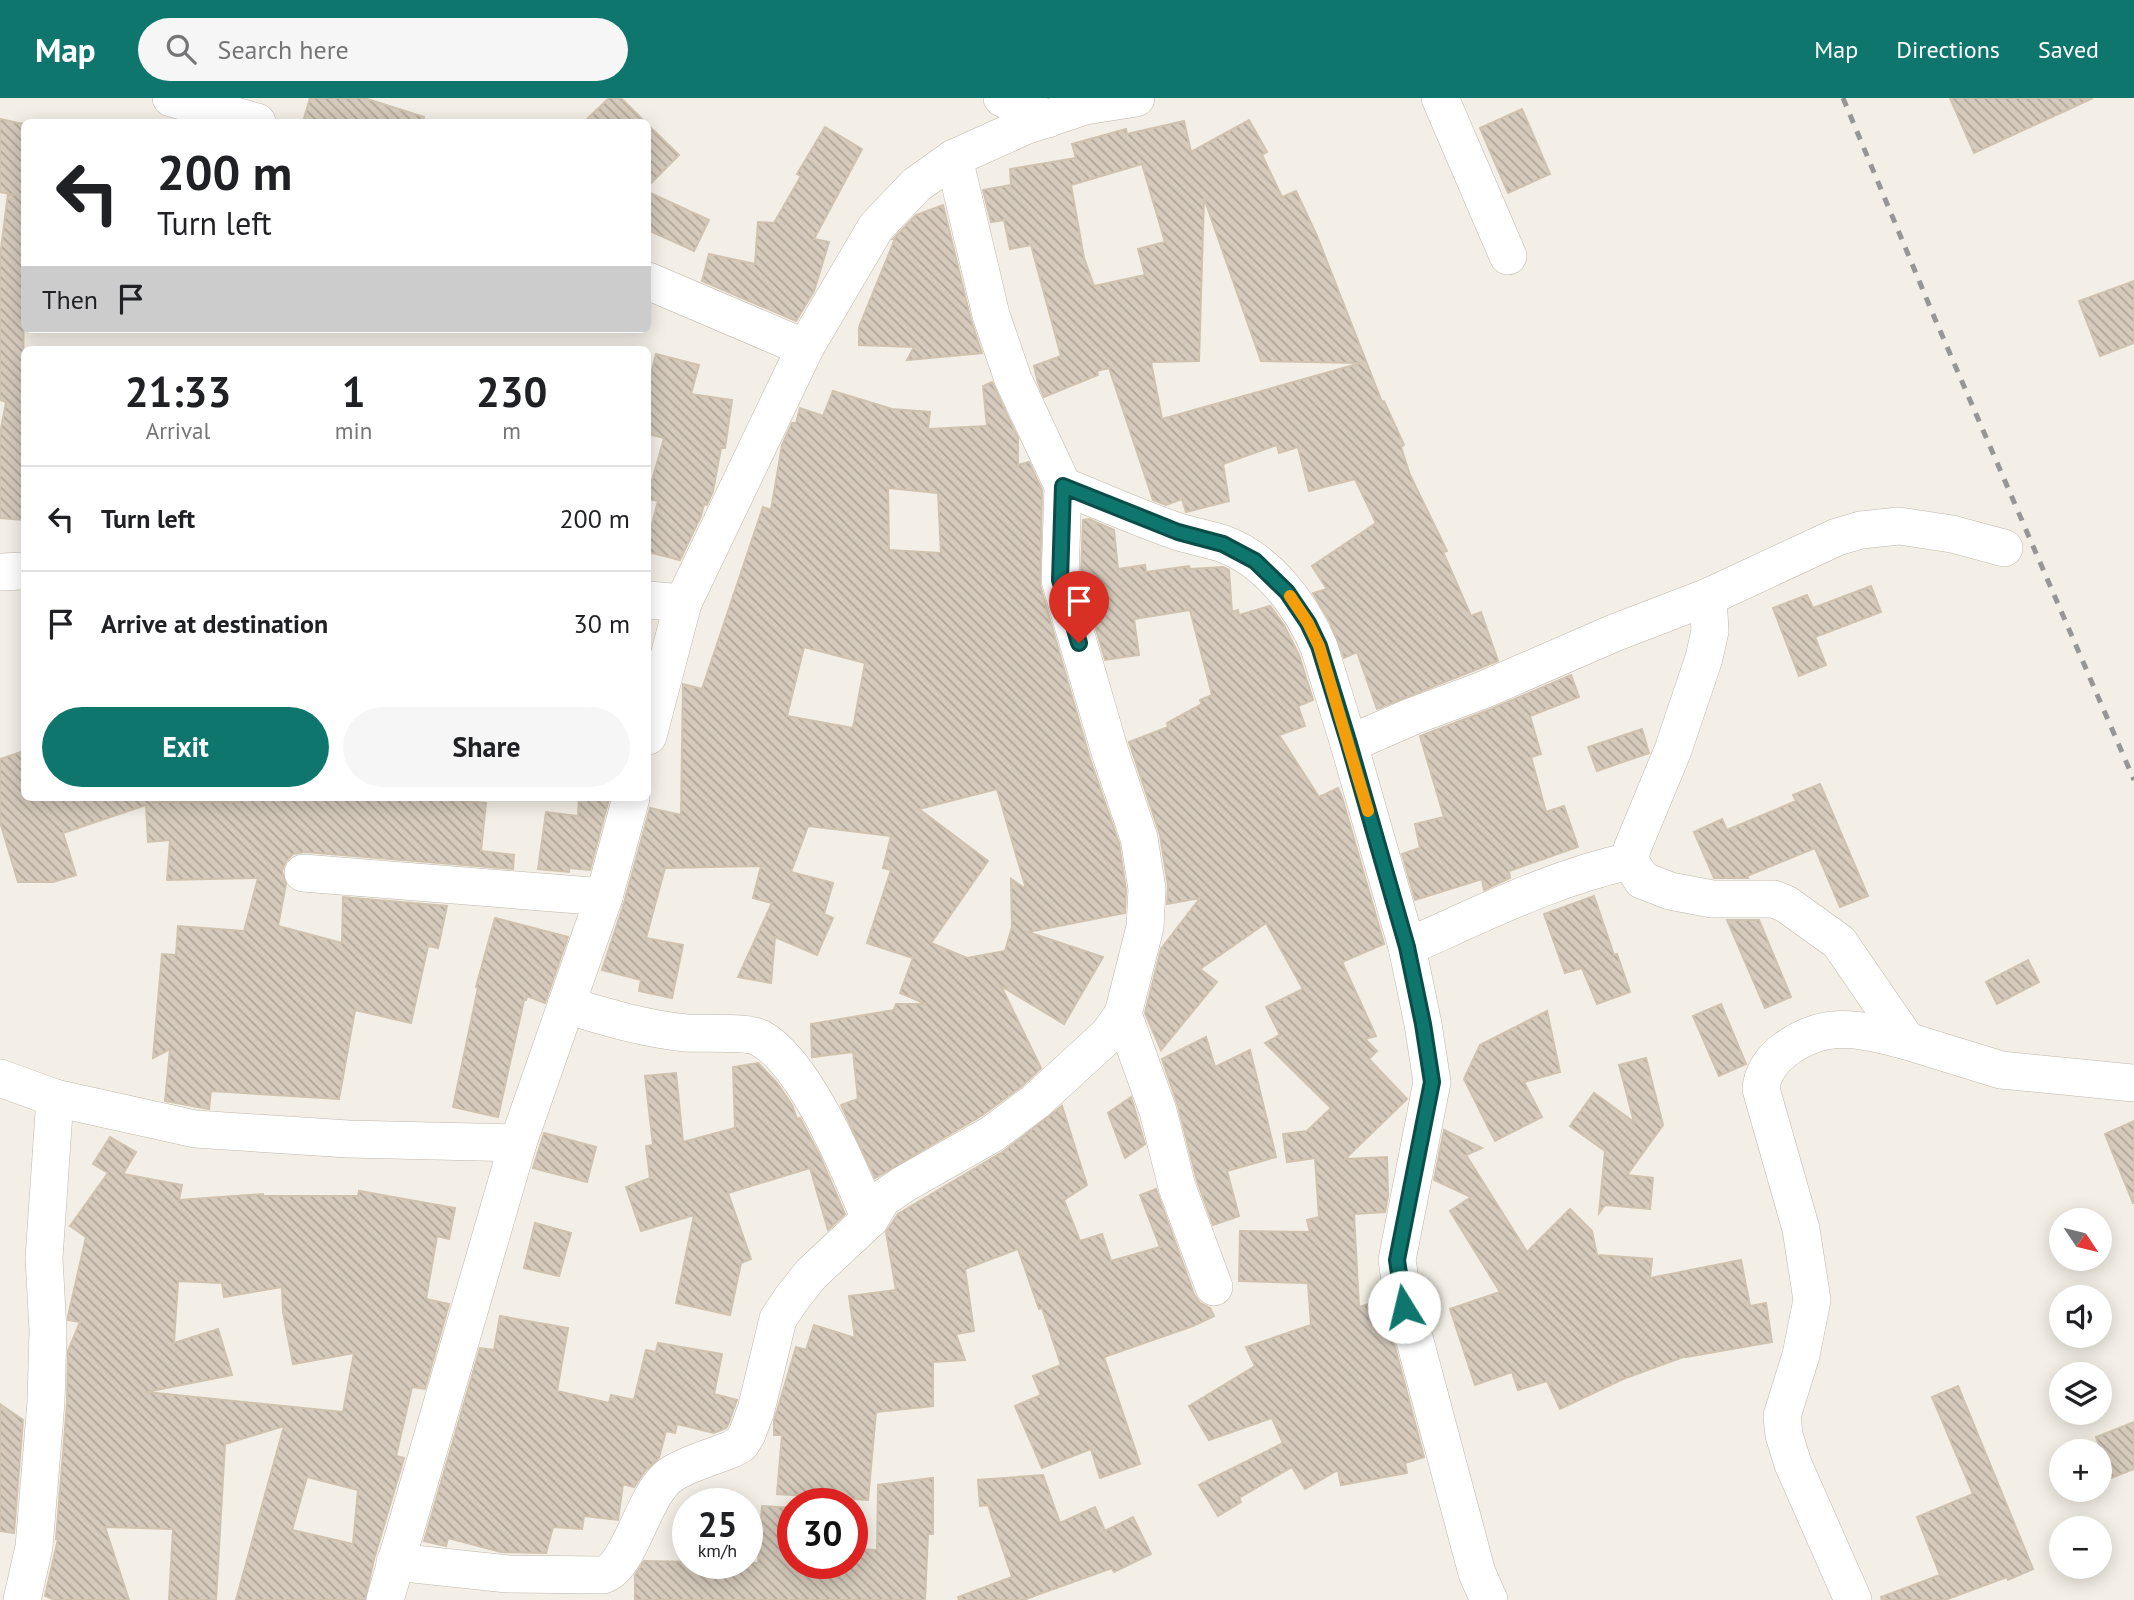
<!DOCTYPE html>
<html lang="en">
<head>
<meta charset="utf-8">
<style>
  :root { --surface:#fff; --page:#f6f6f6; --text:#202124; --muted:#757577; --line:#e0e0e0; --accent:#0f766e }
  body { margin:0; font-family:"PT Sans",sans-serif; background:var(--page); color:var(--text); height:100vh; display:flex; flex-direction:column; font-size:26px; white-space:nowrap }
  * { box-sizing:border-box; margin:0 }
  p { font-size:23px; color:var(--muted) }
  .icon { flex:none; width:38px; height:38px; fill:none; stroke:currentColor; stroke-width:2; stroke-linecap:round; stroke-linejoin:round }
  .map { position:relative; flex:1; overflow:hidden }
  .details { position:absolute; left:21px; top:248px; width:630px; height:455px; display:flex; flex-direction:column; background:var(--surface); border-radius:10px; box-shadow:0 4px 18px #0003 }
  .details>* { flex:none }
  .hud { position:absolute; left:21px; top:21px; width:630px; height:214px; border-radius:10px; box-shadow:0 4px 18px #0003; background:#fff; color:var(--text); overflow:hidden }
  .needle { width:46px; rotate:125deg }
  .buttons { position:absolute; left:2049px; top:1110px; display:grid; gap:14px }
  .buttons a { display:grid; place-items:center; width:63px; height:63px; border-radius:50%; background:var(--surface); box-shadow:0 4px 18px #0003; font-size:35px }
  .speed { position:absolute; left:672px; top:1390px; display:flex; gap:14px; font-size:35px; font-weight:700; text-align:center }
  .speed>* { display:grid; place-content:center; width:91px; height:91px; border-radius:50%; background:var(--surface); box-shadow:0 4px 18px #0003; line-height:1 }
  .speed small { font-size:18px; font-weight:400 }
  .speed .limit { border:10px solid #d22; background:#fff; color:#111 }
  .pin { position:absolute; display:grid; place-items:center; width:60px; height:60px; color:#fff; margin:-72px -30px; border-radius:50% 50% 50% 0; rotate:-45deg; box-shadow:0 0 7px #0007 }
  .pin .icon { rotate:45deg }
  .me { position:absolute; width:77px; margin:-38px; rotate:351deg; stroke-linejoin:round; filter:drop-shadow(0 0 5px #0008) }
  .turn { display:flex; align-items:center; gap:24px; height:147px; padding:0 21px; font-size:32px }
  .turn .icon { width:91px; height:91px; stroke-width:2.5 }
  .turn b { display:block; font-size:49px; line-height:60px }
  .then { display:flex; align-items:center; height:66px; padding:0 21px; background:#0003; gap:14px; font-size:26px }
  .eta { display:flex; justify-content:space-evenly; align-items:center; height:119px; text-align:center }
  .eta b { font-size:42px; font-weight:600; line-height:49px }
  .button { display:flex; gap:14px; margin-top:auto; padding:14px 21px }
  .button a { flex:1; height:80px; border-radius:42px; background:var(--accent); color:#fff; font-size:28px; font-weight:600; line-height:80px; text-align:center }
  .button a+a { background:var(--page); color:var(--text) }
  ul { padding:0; list-style:none }
  li { display:flex; align-items:center; gap:21px; height:105px; padding:0 21px; border-top:2px solid var(--line) }
  li div { flex:1 }
  li b { display:block; font-size:26px }
  li em { font-style:normal }
  header { display:flex; align-items:center; gap:42px; box-sizing:border-box; height:98px; padding:0 35px; background:var(--accent); color:#fff }
  header strong { font-size:33px }
  nav { display:flex; gap:38px; margin-inline-start:auto; font-size:24px }
  .search { width:490px; height:63px; background:var(--page); display:flex; align-items:center; gap:18px; box-sizing:border-box; padding:0 24px; border-radius:38px; color:var(--muted); font-size:26px }
  .map>svg:first-child { display:block }
</style>
</head>
<body>
<header>
<strong>Map</strong>
<div class="search"><svg class="icon" aria-label="search" viewBox="0 0 24 24"><circle cx="10" cy="10" r="6"/><path d="M15 15l6 6"/></svg>Search here</div>
<nav><a>Map</a><a>Directions</a><a>Saved</a></nav>
</header>
<div class="map">
<svg width="2134" height="1502" viewBox="0 0 2134 1502">
  <defs>
    <pattern id="building-back-hatch" width="6" height="6" patternUnits="userSpaceOnUse" patternTransform="scale(1.75)"><rect width="6" height="6" fill="#d5cabb"/><path d="M-1 5l2 2M0 0l6 6M5-1l2 2" fill="none" stroke="#afa599"/></pattern>
  </defs>
  <rect width="100%" height="100%" fill="#f3efe6"/>
  <g fill="url(#building-back-hatch)" stroke="#d0c2af" stroke-width="2" fill-rule="evenodd">
    <path d="M 310,0 L 364,0 L 424,19 L 423,24 L 303,24 Z"/>
    <path d="M 609,0 L 621,0 L 645,24 L 584,24 Z"/>
    <path d="M 1950,0 L 2093,0 L 1974,55 Z"/>
    <path d="M 1522,11 L 1550,76 L 1508,95 L 1480,30 Z"/>
    <path d="M 0,21 L 24,26 L 23,422 L 0,420 L 0,336 L 6,304 L 0,302 L 0,158 L 8,96 L 15,97 L 0,94 Z"/>
    <path d="M 1249,22 L 1267,54 L 1262,57 L 1282,99 L 1296,93 L 1317,138 L 1382,304 L 1384,303 L 1404,347 L 1401,349 L 1410,377 L 1447,453 L 1443,454 L 1471,518 L 1481,514 L 1498,563 L 1377,611 L 1357,554 L 1344,560 L 1330,524 L 1313,495 L 1327,491 L 1312,468 L 1376,425 L 1355,381 L 1309,393 L 1298,349 L 1279,355 L 1277,347 L 1223,366 L 1229,403 L 1186,414 L 1182,401 L 1166,407 L 1153,402 L 1109,270 L 1097,273 L 1098,277 L 1044,299 L 1038,285 L 1034,268 L 1061,258 L 1031,147 L 1010,151 L 1004,122 L 991,124 L 983,92 L 1011,87 L 1010,71 L 1076,60 L 1072,46 L 1126,31 L 1127,36 L 1184,23 L 1191,54 ZM 1142,66 L 1165,144 L 1138,151 L 1145,177 L 1094,188 L 1084,160 L 1071,87 ZM 1204,100 L 1261,263 L 1361,265 L 1162,321 L 1151,264 L 1199,263 Z"/>
    <path d="M 648,27 L 679,57 L 648,88 Z"/>
    <path d="M 825,29 L 862,51 L 814,141 L 829,144 L 814,193 L 796,223 L 702,183 L 709,156 L 755,166 L 758,124 L 774,125 L 801,78 L 797,76 Z"/>
    <path d="M 648,94 L 709,122 L 694,153 L 648,132 Z"/>
    <path d="M 943,107 L 971,222 L 982,255 L 907,262 L 914,249 L 859,247 L 859,229 L 895,141 L 893,141 L 916,117 Z"/>
    <path d="M 2134,183 L 2134,245 L 2100,258 L 2079,203 Z"/>
    <path d="M 656,256 L 699,267 L 691,296 L 732,302 L 725,350 L 721,350 L 713,393 L 707,407 L 704,406 L 701,418 L 680,462 L 648,454 L 648,441 L 658,403 L 648,401 L 648,397 L 664,340 L 648,336 L 648,287 Z"/>
    <path d="M 992,284 L 1018,340 L 1018,367 L 1029,364 L 1042,392 L 1040,487 L 1090,661 L 1119,745 L 1126,792 L 1125,815 L 1028,834 L 1103,859 L 1064,926 L 1001,888 L 1041,970 L 1022,988 L 981,1018 L 875,1080 L 841,1007 L 858,1001 L 853,954 L 812,959 L 811,926 L 894,912 L 896,906 L 926,906 L 900,895 L 913,860 L 867,845 L 891,772 L 883,770 L 891,738 L 808,728 L 791,774 L 833,785 L 824,816 L 833,820 L 817,857 L 775,839 L 771,885 L 738,879 L 772,805 L 753,800 L 761,768 L 665,770 L 646,840 L 683,847 L 672,900 L 639,893 L 641,882 L 602,872 L 624,805 L 650,710 L 681,717 L 683,586 L 702,591 L 763,409 L 771,412 L 782,347 L 792,325 L 796,325 L 800,310 L 823,318 L 833,293 L 892,311 L 930,314 L 928,331 L 987,328 L 983,288 ZM 888,390 L 938,395 L 941,455 L 889,452 ZM 804,549 L 865,565 L 853,630 L 787,618 ZM 997,691 L 1026,791 L 1011,781 L 1012,829 L 1005,853 L 967,860 L 931,845 L 988,763 L 919,711 Z"/>
    <path d="M 1089,421 L 1114,432 L 1118,471 L 1145,467 L 1146,474 L 1189,468 L 1190,471 L 1223,469 L 1229,472 L 1232,514 L 1238,512 L 1239,517 L 1270,508 L 1284,527 L 1299,557 L 1313,602 L 1298,608 L 1305,628 L 1279,637 L 1319,699 L 1338,690 L 1342,699 L 1384,846 L 1342,864 L 1376,938 L 1365,941 L 1377,953 L 1369,961 L 1407,1001 L 1345,1061 L 1387,1059 L 1388,1098 L 1385,1114 L 1354,1116 L 1359,1209 L 1379,1203 L 1395,1249 L 1424,1359 L 1405,1365 L 1407,1375 L 1341,1387 L 1338,1372 L 1305,1391 L 1292,1369 L 1239,1400 L 1241,1404 L 1218,1418 L 1199,1387 L 1283,1345 L 1272,1320 L 1209,1342 L 1189,1308 L 1255,1268 L 1246,1249 L 1311,1227 L 1308,1185 L 1239,1183 L 1240,1133 L 1310,1134 L 1307,1122 L 1319,1119 L 1315,1060 L 1287,1064 L 1283,1036 L 1307,1033 L 1331,1010 L 1265,945 L 1280,937 L 1266,909 L 1303,891 L 1266,825 L 1200,871 L 1217,884 L 1161,952 L 1145,915 L 1161,851 L 1200,800 L 1167,806 L 1168,788 L 1160,737 L 1129,644 L 1168,629 L 1167,625 L 1202,606 L 1200,602 L 1212,597 L 1190,512 L 1134,521 L 1139,557 L 1105,562 L 1081,479 L 1083,422 Z"/>
    <path d="M 1871,488 L 1881,514 L 1815,539 L 1826,567 L 1799,578 L 1773,510 L 1807,497 L 1813,510 Z"/>
    <path d="M 1571,577 L 1579,599 L 1530,618 L 1541,656 L 1531,659 L 1546,714 L 1564,708 L 1578,749 L 1509,773 L 1510,780 L 1484,792 L 1482,781 L 1415,802 L 1402,756 L 1420,750 L 1415,726 L 1444,719 L 1420,638 L 1491,611 Z"/>
    <path d="M 1642,631 L 1649,655 L 1597,673 L 1588,649 Z"/>
    <path d="M 24,653 L 24,700 L 152,700 L 153,704 L 238,704 L 239,700 L 457,700 L 457,702 L 486,705 L 481,753 L 514,757 L 513,771 L 305,754 L 293,756 L 286,763 L 282,773 L 286,786 L 278,828 L 342,845 L 343,799 L 447,808 L 438,850 L 428,848 L 411,925 L 355,912 L 339,1001 L 211,993 L 209,1011 L 165,1003 L 170,951 L 153,960 L 162,856 L 176,857 L 178,828 L 244,833 L 258,780 L 167,782 L 170,742 L 148,744 L 146,707 L 63,735 L 76,777 L 53,784 L 18,784 L 0,724 L 0,661 Z"/>
    <path d="M 1820,686 L 1868,798 L 1840,809 L 1815,750 L 1747,778 L 1748,780 L 1714,780 L 1694,734 L 1722,721 L 1727,732 L 1796,703 L 1793,697 Z"/>
    <path d="M 579,700 L 609,701 L 590,772 L 569,770 L 569,774 L 538,771 L 546,714 L 578,718 Z"/>
    <path d="M 1594,798 L 1614,857 L 1617,856 L 1630,894 L 1597,906 L 1582,870 L 1565,875 L 1544,816 Z"/>
    <path d="M 495,820 L 568,839 L 545,905 L 527,898 L 526,902 L 524,902 L 498,1019 L 453,1009 L 478,890 L 476,889 Z"/>
    <path d="M 1727,822 L 1759,822 L 1791,899 L 1765,910 Z"/>
    <path d="M 2028,862 L 2039,884 L 1997,906 L 1986,884 Z"/>
    <path d="M 1721,906 L 1746,966 L 1719,978 L 1693,918 Z"/>
    <path d="M 1547,913 L 1560,974 L 1524,984 L 1542,1019 L 1495,1043 L 1464,981 L 1480,947 Z"/>
    <path d="M 1206,939 L 1215,969 L 1250,952 L 1276,1059 L 1227,1073 L 1239,1118 L 1213,1127 L 1197,1083 L 1178,1008 L 1162,961 Z"/>
    <path d="M 1646,960 L 1663,1027 L 1627,1077 L 1653,1080 L 1650,1111 L 1605,1107 L 1599,1115 L 1605,1053 L 1570,1028 L 1594,995 L 1634,1024 L 1619,967 Z"/>
    <path d="M 758,965 L 777,985 L 792,1007 L 797,1021 L 800,1020 L 820,1058 L 845,1116 L 828,1132 L 810,1070 L 728,1095 L 751,1161 L 741,1165 L 730,1217 L 676,1205 L 694,1117 L 641,1133 L 626,1089 L 650,1080 L 646,1048 L 653,1047 L 645,978 L 676,975 L 683,1044 L 735,1030 L 733,969 Z"/>
    <path d="M 1131,999 L 1145,1046 L 1125,1060 L 1108,1015 Z"/>
    <path d="M 1062,1008 L 1087,1087 L 1064,1102 L 1080,1143 L 1102,1136 L 1111,1163 L 1160,1149 L 1140,1097 L 1156,1091 L 1194,1196 L 1200,1205 L 1210,1210 L 1214,1218 L 1193,1228 L 1104,1259 L 1140,1366 L 1100,1380 L 1091,1351 L 1042,1370 L 1015,1308 L 1041,1297 L 1033,1278 L 1061,1267 L 1042,1210 L 1039,1211 L 1018,1151 L 965,1171 L 974,1233 L 956,1236 L 965,1262 L 933,1264 L 933,1308 L 876,1314 L 868,1402 L 777,1396 L 782,1337 L 774,1337 L 774,1323 L 796,1249 L 806,1252 L 814,1227 L 855,1240 L 849,1198 L 896,1192 L 886,1134 L 898,1116 L 1004,1053 Z"/>
    <path d="M 2134,1023 L 2134,1105 L 2133,1105 L 2105,1036 Z"/>
    <path d="M 1444,1032 L 1482,1050 L 1466,1057 L 1527,1154 L 1570,1111 L 1592,1133 L 1597,1157 L 1652,1161 L 1650,1180 L 1741,1162 L 1750,1208 L 1766,1205 L 1772,1244 L 1686,1259 L 1686,1258 L 1623,1281 L 1560,1311 L 1547,1283 L 1518,1292 L 1512,1274 L 1475,1287 L 1450,1211 L 1500,1194 L 1450,1113 L 1471,1099 L 1434,1082 Z"/>
    <path d="M 544,1035 L 596,1049 L 587,1084 L 533,1070 Z"/>
    <path d="M 110,1039 L 136,1054 L 123,1076 L 182,1087 L 179,1102 L 263,1096 L 263,1098 L 358,1098 L 359,1093 L 455,1110 L 449,1141 L 437,1138 L 426,1201 L 449,1206 L 425,1291 L 412,1289 L 396,1358 L 404,1360 L 374,1461 L 365,1502 L 236,1502 L 284,1328 L 225,1346 L 216,1502 L 169,1502 L 173,1431 L 105,1429 L 129,1502 L 55,1502 L 45,1498 L 58,1441 L 56,1441 L 67,1306 L 68,1253 L 80,1224 L 68,1222 L 68,1218 L 86,1139 L 70,1128 L 108,1075 L 93,1066 ZM 178,1183 L 222,1185 L 224,1199 L 282,1189 L 283,1214 L 293,1266 L 354,1255 L 343,1314 L 146,1294 L 232,1277 L 218,1231 L 174,1245 ZM 307,1379 L 358,1392 L 353,1446 L 292,1432 Z"/>
    <path d="M 535,1125 L 571,1135 L 559,1178 L 524,1170 Z"/>
    <path d="M 500,1218 L 568,1230 L 557,1293 L 609,1305 L 611,1297 L 634,1302 L 646,1252 L 656,1254 L 658,1245 L 722,1256 L 714,1296 L 737,1302 L 728,1327 L 726,1330 L 714,1335 L 677,1326 L 675,1335 L 666,1333 L 659,1360 L 645,1373 L 634,1389 L 623,1386 L 618,1422 L 584,1418 L 582,1431 L 553,1429 L 546,1455 L 501,1454 L 448,1440 L 446,1448 L 424,1443 L 480,1250 L 494,1252 Z"/>
    <path d="M 1958,1288 L 2033,1471 L 2008,1482 L 2007,1479 L 1945,1502 L 1882,1502 L 1881,1499 L 1940,1477 L 1917,1419 L 1973,1396 L 1932,1299 Z"/>
    <path d="M 0,1306 L 23,1322 L 14,1435 L 0,1433 Z"/>
    <path d="M 2134,1324 L 2134,1371 L 2111,1380 L 2096,1339 Z"/>
    <path d="M 1043,1377 L 1060,1425 L 1095,1409 L 1105,1433 L 1133,1419 L 1151,1456 L 1114,1474 L 1112,1470 L 1023,1502 L 959,1502 L 958,1499 L 1012,1479 L 988,1407 L 980,1408 L 978,1382 Z"/>
    <path d="M 933,1380 L 933,1436 L 928,1436 L 925,1502 L 635,1502 L 635,1477 L 644,1463 L 758,1465 L 762,1408 L 793,1410 L 793,1465 L 856,1465 L 857,1451 L 877,1452 L 878,1387 Z"/>
  </g>
  <g fill="none" stroke-linecap="round" stroke-linejoin="round">
    <defs>
      <g id="minor">
        <path d="M 171,0 L 257,24"/>
        <path d="M 1002,0 L 1048,21"/>
        <path d="M 1440,0 L 1508,158"/>
        <path d="M 648,183 L 805,250"/>
        <path d="M 1063,388 C 1101,403 1140,421 1179,434 C 1193,438 1207,441 1221,445 C 1267,461 1300,505 1319,549 L 1349,646 L 1407,849 L 1423,926 L 1432,984 L 1397,1162 L 1404,1209 L 1415,1243 L 1477,1475 L 1489,1502"/>
        <path d="M 0,474 L 24,473"/>
        <path d="M 1708,499 L 1710,533 L 1704,560 L 1673,652 L 1632,751 L 1630,763 L 1642,782 L 1670,793 L 1712,801 L 1774,801 L 1786,806 L 1839,844 L 1907,943 L 2001,972 L 2134,985"/>
        <path d="M 648,502 L 683,505"/>
        <path d="M 648,638 L 683,505 L 805,250 L 876,129 L 916,87 L 954,60 L 1025,28 L 1085,8 L 1136,0"/>
        <path d="M 1349,646 L 1413,618 L 1483,592 L 1614,535 L 1708,499 L 1837,439 L 1861,432 L 1899,428 L 1952,436 L 2004,450"/>
        <path d="M 303,775 L 604,799"/>
        <path d="M 1407,849 C 1480,817 1552,780 1630,763"/>
        <path d="M 566,907 C 606,919 645,931 686,935 C 702,936 748,933 760,940 C 806,965 850,1073 870,1121"/>
        <path d="M 1123,916 L 1158,1013 L 1177,1089 L 1214,1189"/>
        <path d="M 0,980 L 55,1000 L 195,1031 L 348,1041 L 518,1045"/>
        <path d="M 395,1464 L 508,1476 L 603,1477 C 631,1469 643,1394 672,1376 C 689,1365 713,1359 732,1351 L 741,1346 L 747,1336 L 756,1312 L 778,1221 L 792,1200 L 811,1176 L 870,1121 L 882,1101 L 904,1086 L 992,1036 L 1035,1004 L 1108,937 L 1123,916 L 1145,829 L 1147,791 L 1139,740 L 1110,654 L 1060,482 L 1063,388 L 1013,281 L 991,217 L 954,60"/>
        <path d="M 22,1502 L 34,1449 L 46,1304 L 48,1233 L 44,1160 L 55,1000"/>
        <path d="M 385,1502 L 518,1045 L 604,799 L 631,700"/>
        <path d="M 1853,1502 L 1793,1366 L 1784,1337 L 1782,1318 L 1801,1257 L 1812,1202 L 1801,1131 L 1761,991 C 1762,975 1773,960 1786,951 C 1827,921 1862,932 1907,943"/>
      </g>
    </defs>
    <use href="#minor" stroke="#bfb6a9" stroke-width="38"/>
    <use href="#minor" stroke="#fff" stroke-width="37"/>
    <path stroke="#969696" stroke-width="5" stroke-dasharray="9 9" stroke-linecap="butt" d="M 1843,0 L 1935,221 L 2134,682"/>
  </g>
  <g fill="none" stroke-linecap="round" stroke-linejoin="round">
    <defs>
      <path id="route" d="M 1079,545 L 1060,482 L 1063,388 L 1178,434 L 1223,446 L 1255,463 L 1287,494 L 1308,525 L 1319,548 L 1349,646 L 1407,849 L 1423,926 L 1432,984 L 1397,1162 L 1404,1209"/>
    </defs>
    <use href="#route" stroke="#0a4d48" stroke-width="18"/>
    <use href="#route" stroke="#0f766e" stroke-width="12"/>
    <path stroke="#f59e0b" stroke-width="12" d="M 1290,498 L 1308,525 L 1319,548 L 1368,713"/>
  </g>
</svg>
<div class="buttons">
<a><svg class="needle" viewBox="-14 -14 28 28"><path d="M0-13l5 13h-10z" fill="#e53935"/><path d="M0 13l5-13h-10z" fill="#757577"/></svg></a>
<a><svg class="icon" aria-label="sound" viewBox="0 0 24 24"><path d="M4 9h4l5-4v14l-5-4H4zM17 9q2 3 0 6"/></svg></a>
<a><svg class="icon" aria-label="layers" viewBox="0 0 24 24"><path d="M12 4l9 5-9 5-9-5zM3 14l9 5 9-5"/></svg></a>
<a>+</a>
<a>−</a>
</div>
<div class="speed"><div>25<small>km/h</small></div><div class="limit">30</div></div>
<div class="pin" style="left:1079px;top:545px;background:#d93025"><svg class="icon" aria-label="arrive" viewBox="0 0 24 24"><path d="M6 21V4h12l-3 4 3 4H6"/></svg></div>
<svg class="me" style="left:1404px;top:1209px" viewBox="-20 -20 40 40"><circle r="19" fill="#fff"/><path d="M0-13L10 11 0 6-10 11z" fill="#0f766e"/></svg>
<div class="hud">
<div class="turn"><svg class="icon" aria-label="left" viewBox="0 0 24 24"><path d="M17 20v-9H6M10 6l-5 5 5 5"/></svg><div><b>200 m</b>Turn left</div></div>
<div class="then">Then<svg class="icon" aria-label="arrive" viewBox="0 0 24 24"><path d="M6 21V4h12l-3 4 3 4H6"/></svg></div>
</div>
<section class="details">
<div class="eta">
<div><b>21:33</b><p>Arrival</p></div>
<div><b>1</b><p>min</p></div>
<div><b>230</b><p>m</p></div>
</div>
<ul>
<li><svg class="icon" aria-label="left" viewBox="0 0 24 24"><path d="M17 20v-9H6M10 6l-5 5 5 5"/></svg><div><b>Turn left</b></div><em>200 m</em></li>
<li><svg class="icon" aria-label="arrive" viewBox="0 0 24 24"><path d="M6 21V4h12l-3 4 3 4H6"/></svg><div><b>Arrive at destination</b></div><em>30 m</em></li>
</ul>
<div class="button"><a>Exit</a><a>Share</a></div>
</section>
</div>
</body>
</html>
